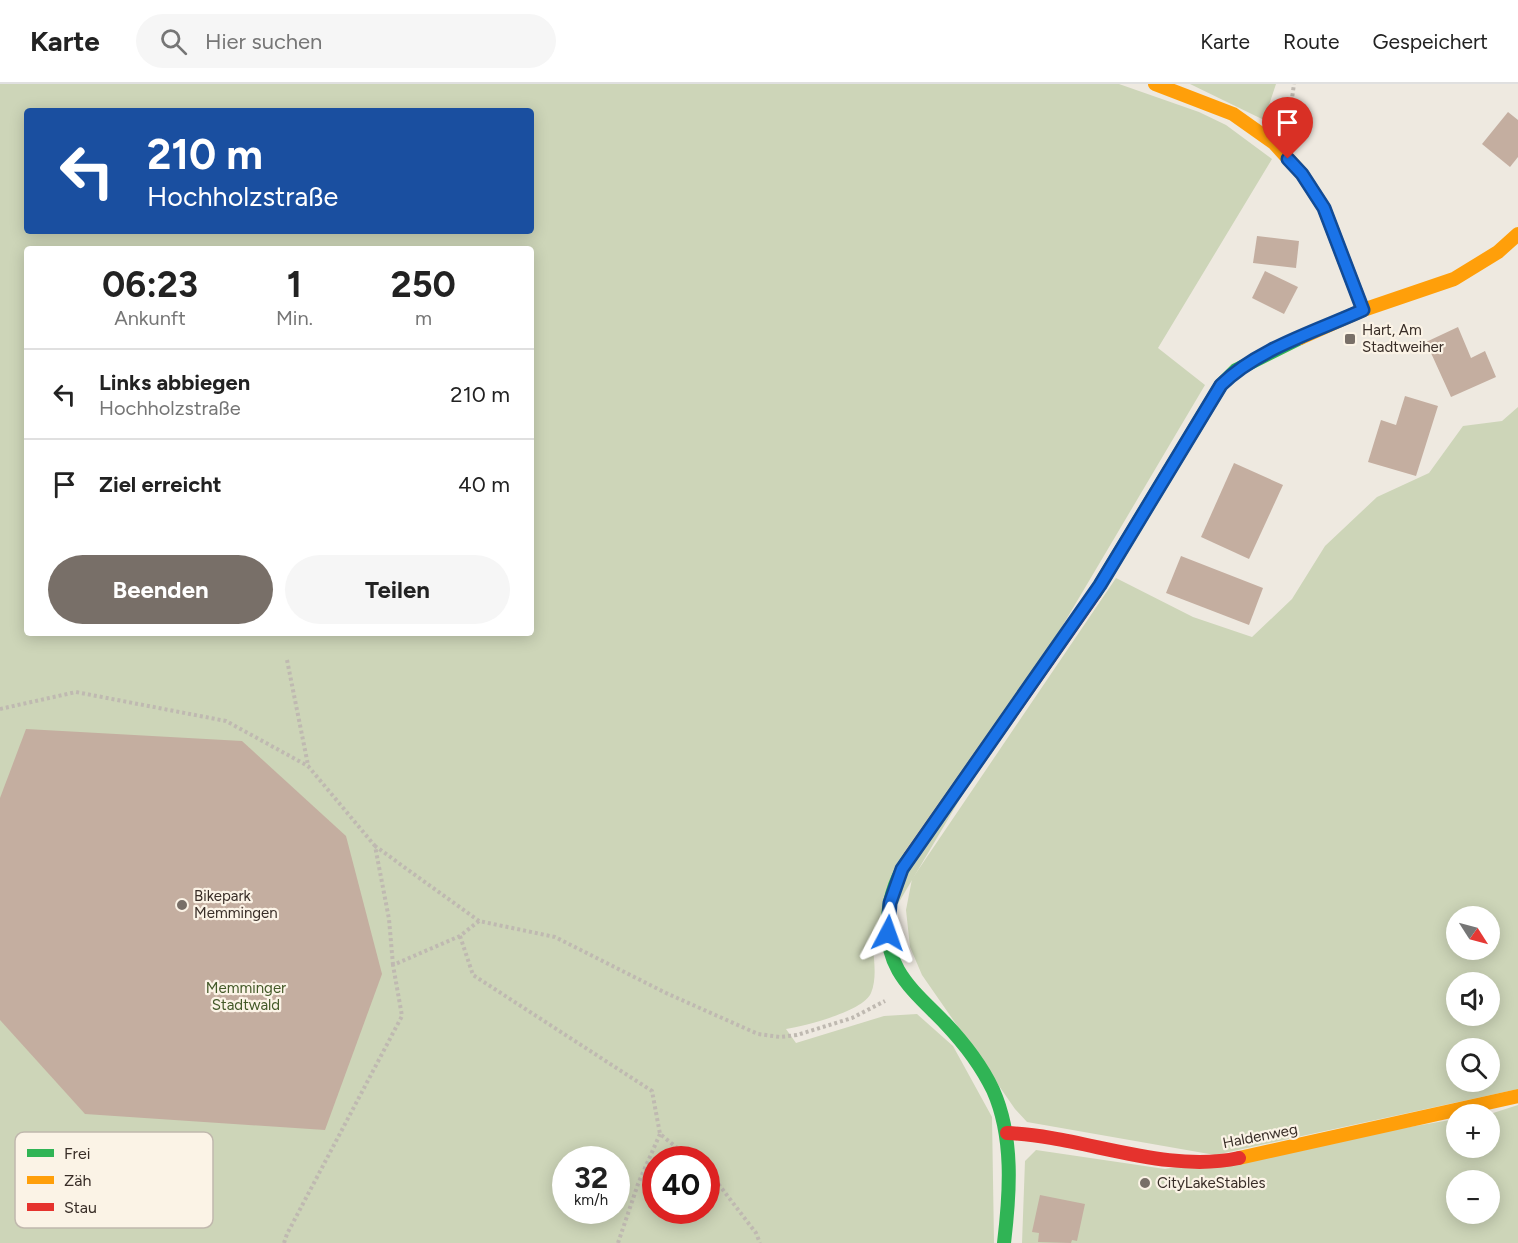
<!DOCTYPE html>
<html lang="de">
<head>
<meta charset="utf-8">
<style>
  :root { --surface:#fff; --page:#f6f6f6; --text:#222; --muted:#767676; --line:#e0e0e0; --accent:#786f68 }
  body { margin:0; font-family:Figtree,sans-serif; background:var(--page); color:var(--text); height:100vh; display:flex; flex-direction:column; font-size:22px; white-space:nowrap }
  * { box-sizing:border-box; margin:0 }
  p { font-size:20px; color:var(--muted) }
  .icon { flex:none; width:33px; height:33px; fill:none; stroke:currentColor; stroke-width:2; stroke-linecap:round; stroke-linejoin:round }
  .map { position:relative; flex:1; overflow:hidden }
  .details { position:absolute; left:24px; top:162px; width:510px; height:390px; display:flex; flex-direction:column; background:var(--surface); border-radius:6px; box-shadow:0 3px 15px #0003 }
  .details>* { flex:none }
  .banner { position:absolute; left:24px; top:24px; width:510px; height:126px; border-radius:6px; box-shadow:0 3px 15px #0003; background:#1a4fa0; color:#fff; overflow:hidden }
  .needle { width:39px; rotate:126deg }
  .fabs { position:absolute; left:1446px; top:822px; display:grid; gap:12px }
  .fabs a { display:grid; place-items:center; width:54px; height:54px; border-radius:50%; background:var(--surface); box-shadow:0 3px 15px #0003; font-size:30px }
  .speed { position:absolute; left:552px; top:1062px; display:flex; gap:12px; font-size:30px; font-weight:700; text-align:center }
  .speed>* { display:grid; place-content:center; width:78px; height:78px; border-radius:50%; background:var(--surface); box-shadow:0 3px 15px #0003; line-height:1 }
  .speed small { font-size:15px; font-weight:400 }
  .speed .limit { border:9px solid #d22; background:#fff; color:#111 }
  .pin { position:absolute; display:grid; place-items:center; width:51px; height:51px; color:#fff; margin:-62px -26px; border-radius:50% 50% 50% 0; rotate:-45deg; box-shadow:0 0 6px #0007 }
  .pin .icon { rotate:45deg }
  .me { position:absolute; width:66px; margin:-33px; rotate:4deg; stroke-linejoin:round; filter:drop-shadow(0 0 4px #0008) }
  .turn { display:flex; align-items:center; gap:21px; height:126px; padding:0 24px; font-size:27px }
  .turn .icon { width:78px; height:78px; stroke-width:2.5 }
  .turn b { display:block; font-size:42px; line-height:51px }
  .eta { display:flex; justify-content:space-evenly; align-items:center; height:102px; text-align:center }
  .eta b { font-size:36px; font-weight:700; line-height:42px }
  .button { display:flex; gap:12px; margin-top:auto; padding:12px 24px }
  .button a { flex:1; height:69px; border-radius:36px; background:var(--accent); color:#fff; font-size:24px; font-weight:700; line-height:69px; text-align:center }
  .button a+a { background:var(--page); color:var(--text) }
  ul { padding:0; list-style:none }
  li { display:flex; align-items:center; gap:18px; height:90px; padding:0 24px; border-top:2px solid var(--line) }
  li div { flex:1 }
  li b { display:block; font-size:22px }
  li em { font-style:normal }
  header { display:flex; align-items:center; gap:36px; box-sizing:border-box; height:84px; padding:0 30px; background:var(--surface); border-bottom:2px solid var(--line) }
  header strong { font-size:28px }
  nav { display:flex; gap:33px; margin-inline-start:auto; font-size:21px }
  .search { width:420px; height:54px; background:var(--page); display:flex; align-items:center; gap:15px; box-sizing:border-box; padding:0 21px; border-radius:33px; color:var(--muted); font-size:22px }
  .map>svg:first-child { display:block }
</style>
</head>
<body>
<header>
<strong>Karte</strong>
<div class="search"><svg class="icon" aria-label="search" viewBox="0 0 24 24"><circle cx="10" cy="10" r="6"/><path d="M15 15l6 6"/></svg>Hier suchen</div>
<nav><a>Karte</a><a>Route</a><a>Gespeichert</a></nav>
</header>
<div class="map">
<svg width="1518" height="1159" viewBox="0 0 1518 1159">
  <rect width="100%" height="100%" fill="#eee9e0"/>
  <g fill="#cdd5b8" fill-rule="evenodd">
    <path d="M 0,0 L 1119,0 L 1199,28 L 1226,41 L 1272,75 L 1158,264 L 1205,301 L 873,862 C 874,877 877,895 871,909 C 864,927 805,942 786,945 L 796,959 L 884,932 L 917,930 L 953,962 L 992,1033 L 994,1159 L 0,1159 ZM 27,27 L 531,27 L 531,147 L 27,147 ZM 27,165 L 531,165 L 531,549 L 27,549 ZM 566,1076 L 616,1076 L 616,1126 L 566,1126 ZM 656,1076 L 706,1076 L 706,1126 L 656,1126 Z"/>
    <path d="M 1190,0 L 1276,0 L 1264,36 Z"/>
    <path d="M 1518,323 L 1518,1005 L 1215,1071 L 1027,1038 L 1015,1025 L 922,891 L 910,863 L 906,826 L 912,795 L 1116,494 L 1193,533 L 1252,553 L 1292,515 L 1325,462 L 1377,413 L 1429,389 L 1463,342 L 1502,337 ZM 1456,832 L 1490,832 L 1490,866 L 1456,866 ZM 1456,898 L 1490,898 L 1490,932 L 1456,932 ZM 1456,964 L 1490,964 L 1490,998 L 1456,998 Z"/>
    <path d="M 1518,1021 L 1518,1159 L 1022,1159 L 1025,1077 L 1036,1066 L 1165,1085 L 1456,1035 L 1456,1064 L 1490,1064 L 1490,1030 ZM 1456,1096 L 1490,1096 L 1490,1130 L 1456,1130 Z"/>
  </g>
  <g fill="#c4aea0">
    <path d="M 1508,28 L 1518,36 L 1518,73 L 1510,83 L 1482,60 Z"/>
    <path d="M 1257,152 L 1299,157 L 1296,184 L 1253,179 Z"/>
    <path d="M 1265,187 L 1298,203 L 1284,230 L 1252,214 Z"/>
    <path d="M 1458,243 L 1471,274 L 1485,267 L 1496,293 L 1451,313 L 1426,258 Z"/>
    <path d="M 1405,312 L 1438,322 L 1416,392 L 1368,378 L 1381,336 L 1396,341 Z"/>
    <path d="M 1234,379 L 1283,401 L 1249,475 L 1201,453 Z"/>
    <path d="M 1181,472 L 1263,504 L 1249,541 L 1166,509 Z"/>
    <path d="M 26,645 L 242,657 L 346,752 L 382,890 L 325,1046 L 85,1030 L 0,936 L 0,714 Z"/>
    <path d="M 1040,1111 L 1085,1120 L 1077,1157 L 1072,1156 L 1071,1159 L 1038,1158 L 1039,1149 L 1032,1148 Z"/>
  </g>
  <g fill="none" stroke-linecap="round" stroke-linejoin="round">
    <g stroke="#bfb9b1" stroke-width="4" stroke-dasharray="3 3" stroke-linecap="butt">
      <path d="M 1289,36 L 1294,0"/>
      <path d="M 287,576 L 308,681"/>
      <path d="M 0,625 L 76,608 L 226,637 L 308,682 L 375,762"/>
      <path d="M 460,852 L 473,891 L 652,1007 L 660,1050 L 692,1076"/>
      <path d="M 393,881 L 389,835 L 375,762 L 479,837"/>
      <path d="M 706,1087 L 713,1093 L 756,1149 L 760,1159"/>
      <path d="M 284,1159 L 287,1150 L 402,932 L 393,881 L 460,852 L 479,837 L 555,853 L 666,909 L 758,950 L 780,953 L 797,951 L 852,934 L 885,917"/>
      <path d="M 618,1159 L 638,1100 L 660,1050"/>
    </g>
    <g stroke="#30b455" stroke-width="14">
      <path d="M 1095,509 L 1221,301 L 1236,286 L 1300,254"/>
      <path d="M 910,773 C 898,790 890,811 888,832 C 883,885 912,905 945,939 C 964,959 981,981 993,1006 C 1014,1053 1010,1109 1004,1159"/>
    </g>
    <g stroke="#ff9f0a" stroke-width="14">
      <path d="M 1155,0 L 1233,30 L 1274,59 L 1302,90 L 1324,124 L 1363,226"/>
      <path d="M 1300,254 L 1363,226 L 1454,195 L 1498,168 L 1518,150"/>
      <path d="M 1239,1074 L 1518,1012"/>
    </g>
    <g stroke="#e5322d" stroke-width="14">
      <path d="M 910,773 L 1095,509"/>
      <path d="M 1007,1049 C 1083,1052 1164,1090 1239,1074"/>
    </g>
  </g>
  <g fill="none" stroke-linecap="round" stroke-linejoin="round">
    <defs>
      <path id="route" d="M 888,849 L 890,819 L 902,785 L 1100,501 L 1221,301 C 1257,265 1317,247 1363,226 L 1324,124 L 1302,90 L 1288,75"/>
    </defs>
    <use href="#route" stroke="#114b97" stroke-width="15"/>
    <use href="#route" stroke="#1a73e8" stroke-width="10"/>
  </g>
  <g fill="#786f68" stroke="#fbf3e6" stroke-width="2">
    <rect x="1344" y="249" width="12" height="12" rx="3"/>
    <circle cx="182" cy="821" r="6"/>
    <circle cx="1145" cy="1099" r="6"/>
  </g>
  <g text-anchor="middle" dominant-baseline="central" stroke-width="4.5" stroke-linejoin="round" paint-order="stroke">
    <g font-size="15" fill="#382d27" stroke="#fbf3e6" text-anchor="start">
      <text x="1362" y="246">Hart, Am<tspan x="1362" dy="17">Stadtweiher</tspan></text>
      <text x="194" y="812">Bikepark<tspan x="194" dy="17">Memmingen</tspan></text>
      <text x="1157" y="1099">CityLakeStables</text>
    </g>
    <g font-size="15" fill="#435928" stroke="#fbf3e6">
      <text x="246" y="904">Memminger<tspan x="246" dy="17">Stadtwald</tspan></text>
    </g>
    <g font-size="15" fill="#382d27" stroke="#fbf3e6">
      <text transform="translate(1260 1052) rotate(-11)">Haldenweg</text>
    </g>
  </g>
  <rect x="15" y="1048" width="198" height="96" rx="9" fill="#fbf3e6" stroke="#c0b8ad" stroke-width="1.5"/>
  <rect x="27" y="1065" width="27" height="8" fill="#30b455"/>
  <rect x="27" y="1092" width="27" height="8" fill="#ff9f0a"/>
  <rect x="27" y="1119" width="27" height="8" fill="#e5322d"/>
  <g font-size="16" fill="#382d27">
    <text x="64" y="1075">Frei</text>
    <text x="64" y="1102">Zäh</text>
    <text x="64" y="1129">Stau</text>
  </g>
</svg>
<div class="fabs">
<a><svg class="needle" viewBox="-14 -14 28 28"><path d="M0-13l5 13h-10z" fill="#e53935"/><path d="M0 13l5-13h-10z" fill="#767676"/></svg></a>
<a><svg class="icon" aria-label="sound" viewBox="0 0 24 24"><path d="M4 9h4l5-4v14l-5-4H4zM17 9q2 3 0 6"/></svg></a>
<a><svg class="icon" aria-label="search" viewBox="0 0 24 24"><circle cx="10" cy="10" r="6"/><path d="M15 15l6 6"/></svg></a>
<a>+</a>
<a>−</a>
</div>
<div class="speed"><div>32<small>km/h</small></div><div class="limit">40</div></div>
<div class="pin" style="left:1288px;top:75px;background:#d93025"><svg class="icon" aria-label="arrive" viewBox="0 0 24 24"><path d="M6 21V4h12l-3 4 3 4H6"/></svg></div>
<svg class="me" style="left:888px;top:849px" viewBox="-20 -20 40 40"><path d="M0-17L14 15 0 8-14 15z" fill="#1a73e8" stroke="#fff" stroke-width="4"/></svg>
<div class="banner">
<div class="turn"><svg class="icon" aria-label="left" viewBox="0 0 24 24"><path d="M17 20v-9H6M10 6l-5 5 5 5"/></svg><div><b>210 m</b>Hochholzstraße</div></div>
</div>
<section class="details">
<div class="eta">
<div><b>06:23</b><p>Ankunft</p></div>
<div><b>1</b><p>Min.</p></div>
<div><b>250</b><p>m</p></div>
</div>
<ul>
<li><svg class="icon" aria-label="left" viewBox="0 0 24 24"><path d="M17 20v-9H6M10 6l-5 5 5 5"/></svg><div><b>Links abbiegen</b><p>Hochholzstraße</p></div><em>210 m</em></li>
<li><svg class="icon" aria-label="arrive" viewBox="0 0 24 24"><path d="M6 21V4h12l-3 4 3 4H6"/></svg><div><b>Ziel erreicht</b></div><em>40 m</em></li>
</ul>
<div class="button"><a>Beenden</a><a>Teilen</a></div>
</section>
</div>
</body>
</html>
